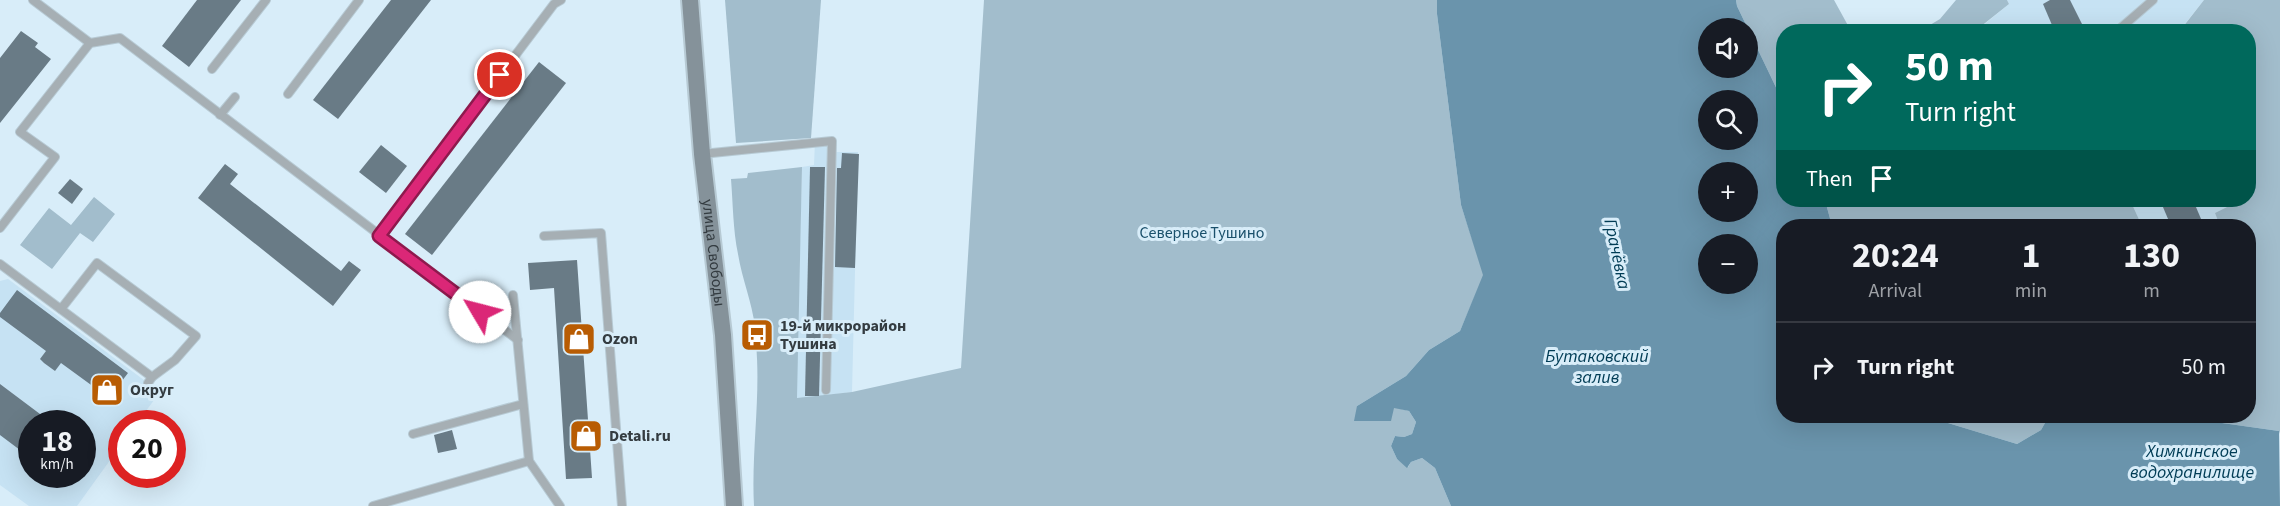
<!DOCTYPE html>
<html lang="en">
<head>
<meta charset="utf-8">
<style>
  :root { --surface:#171b24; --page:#20242c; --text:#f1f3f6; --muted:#9ea1a6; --line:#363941 }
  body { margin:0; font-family:"Source Sans 3",sans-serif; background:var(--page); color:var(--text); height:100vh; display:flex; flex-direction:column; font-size:22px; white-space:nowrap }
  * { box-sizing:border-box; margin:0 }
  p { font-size:20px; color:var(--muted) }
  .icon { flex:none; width:33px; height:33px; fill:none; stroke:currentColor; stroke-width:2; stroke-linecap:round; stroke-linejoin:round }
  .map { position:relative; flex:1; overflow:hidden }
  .panel { position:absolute; left:1776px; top:219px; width:480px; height:204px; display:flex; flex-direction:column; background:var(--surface); border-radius:24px; box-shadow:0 6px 24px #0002 }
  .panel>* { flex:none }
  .hud { position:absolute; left:1776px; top:24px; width:480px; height:183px; border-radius:24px; box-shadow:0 6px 24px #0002; background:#00695c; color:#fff; overflow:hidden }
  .buttons { position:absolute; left:1698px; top:18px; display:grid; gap:12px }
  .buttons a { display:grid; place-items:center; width:60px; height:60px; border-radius:50%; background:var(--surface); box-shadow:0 6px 24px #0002; font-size:30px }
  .speed { position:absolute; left:18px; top:410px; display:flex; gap:12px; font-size:30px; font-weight:700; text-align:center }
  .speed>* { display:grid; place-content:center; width:78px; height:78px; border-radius:50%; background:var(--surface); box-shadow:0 6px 24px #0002; line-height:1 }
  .speed small { font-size:15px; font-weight:400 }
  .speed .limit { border:9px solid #d22; background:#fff; color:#111 }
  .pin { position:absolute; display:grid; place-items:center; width:51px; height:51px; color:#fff; margin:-26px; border:3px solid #fff; border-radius:50%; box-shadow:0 2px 6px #0007 }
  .me { position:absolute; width:66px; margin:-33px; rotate:307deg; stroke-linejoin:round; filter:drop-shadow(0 0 4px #0008) }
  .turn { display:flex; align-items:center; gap:21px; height:126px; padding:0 30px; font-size:27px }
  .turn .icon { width:78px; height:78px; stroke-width:2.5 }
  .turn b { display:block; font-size:42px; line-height:51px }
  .then { display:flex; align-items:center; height:57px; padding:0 30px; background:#0003; gap:12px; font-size:22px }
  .eta { display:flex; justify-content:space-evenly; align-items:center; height:102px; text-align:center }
  .eta b { font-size:36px; font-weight:700; line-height:42px }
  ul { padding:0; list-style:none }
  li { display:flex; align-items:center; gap:18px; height:90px; padding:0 30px; border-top:2px solid var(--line) }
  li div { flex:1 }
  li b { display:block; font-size:22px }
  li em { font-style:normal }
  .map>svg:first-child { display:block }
</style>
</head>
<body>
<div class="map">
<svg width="2280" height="506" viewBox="0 0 2280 506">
  <rect width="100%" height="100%" fill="#d8edf9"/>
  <g fill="#c6e2f3" fill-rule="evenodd">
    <path d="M 2007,0 L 2204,0 L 2179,31 L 1975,32 L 2009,4 Z"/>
    <path d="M 815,141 L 834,142 L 835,152 L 858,152 L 852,392 L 796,399 L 802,167 L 814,165 Z"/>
    <path d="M 2130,200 L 2241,200 L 2215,213 L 2220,226 L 2142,226 Z"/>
    <path d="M 8,279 L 160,392 L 137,423 L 122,423 L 121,445 L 77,506 L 29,506 L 0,485 L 0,281 ZM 32,423 L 82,423 L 82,474 L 32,474 Z"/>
  </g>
  <g fill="#a2bdcc">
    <path d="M 725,0 L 821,0 L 811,138 L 736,143 Z"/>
    <path d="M 984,0 L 1437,0 L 1437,14 L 1461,205 L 1484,275 L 1460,331 L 1429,350 L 1406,376 L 1357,406 L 1394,407 L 1409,411 L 1416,422 L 1412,434 L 1404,437 L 1395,436 L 1391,446 L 1397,459 L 1408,467 L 1411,462 L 1422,458 L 1435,468 L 1451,506 L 754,506 C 751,452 761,397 756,344 L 762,343 L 761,327 L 755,327 C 752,302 742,279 738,254 C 733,230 733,204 731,179 L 747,178 L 748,173 L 802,167 L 797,398 L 852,392 L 961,368 Z"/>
    <path d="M 1736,0 L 1834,0 L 1851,31 L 1784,32 L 1783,102 L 1737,6 Z"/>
    <path d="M 1956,0 L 2007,0 L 2009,4 L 1975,31 L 1920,31 L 1940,19 Z"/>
    <path d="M 2204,0 L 2280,0 L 2280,434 L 2279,431 L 2215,422 L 2195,416 L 2248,416 L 2248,226 L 2220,226 L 2215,213 L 2241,200 L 2248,200 L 2248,32 L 2179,32 Z"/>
    <path d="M 94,197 L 115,214 L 93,242 L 80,233 L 52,269 L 20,245 L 49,208 L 71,225 Z"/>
    <path d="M 1825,200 L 2130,200 L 2142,226 L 1832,226 Z"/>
    <path d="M 1925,416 L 2049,416 L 2041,430 L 2017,444 Z"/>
  </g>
  <path fill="#6a94ac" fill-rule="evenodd" d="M 1437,0 L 1736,0 L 1737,6 L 1783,102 L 1784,200 L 1825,200 L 1832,226 L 1784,226 L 1784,416 L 1925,416 L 2017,444 L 2041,430 L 2049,416 L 2195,416 L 2215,422 L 2279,431 L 2280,506 L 1451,506 L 1435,468 L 1422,458 L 1411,462 L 1407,468 L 1397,459 L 1391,446 L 1395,436 L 1404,437 L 1412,434 L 1416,422 L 1409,411 L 1394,408 L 1391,421 L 1354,421 L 1357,406 L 1406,376 L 1429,350 L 1460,331 L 1483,275 L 1461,205 L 1437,14 ZM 1708,28 L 1748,28 L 1748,68 L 1708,68 ZM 1708,100 L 1748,100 L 1748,140 L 1708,140 ZM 1708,172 L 1748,172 L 1748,212 L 1708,212 ZM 1708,244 L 1748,244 L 1748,284 L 1708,284 Z"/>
  <g fill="#697b86">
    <path d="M 197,0 L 241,0 L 189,67 L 162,46 Z"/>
    <path d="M 391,0 L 431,0 L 338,119 L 313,100 Z"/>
    <path d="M 2050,0 L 2070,0 L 2086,32 L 2055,32 L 2043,4 Z"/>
    <path d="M 21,31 L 38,43 L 35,47 L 51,59 L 0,123 L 0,58 Z"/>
    <path d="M 539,62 L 566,83 L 432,255 L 405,234 Z"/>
    <path d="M 381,145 L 407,166 L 386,193 L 359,172 Z"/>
    <path d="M 842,153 L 859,154 L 855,268 L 835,267 L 837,168 L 841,168 Z"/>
    <path d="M 225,164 L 238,174 L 230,184 L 341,271 L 349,261 L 361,270 L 333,306 L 198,198 Z"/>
    <path d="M 810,167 L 825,167 L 819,396 L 805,396 Z"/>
    <path d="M 70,179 L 83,189 L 72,204 L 58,193 Z"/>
    <path d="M 2160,200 L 2193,200 L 2204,226 L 2171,226 Z"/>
    <path d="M 577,260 L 592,478 L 566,479 L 554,288 L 530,290 L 528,263 Z"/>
    <path d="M 17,290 L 128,373 L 109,398 L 61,363 L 55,371 L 44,363 L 40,359 L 46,351 L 0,317 L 0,313 Z"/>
    <path d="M 0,384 L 52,423 L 32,423 L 32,459 L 0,435 Z"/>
    <path d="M 452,430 L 457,449 L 438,453 L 434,435 Z"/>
  </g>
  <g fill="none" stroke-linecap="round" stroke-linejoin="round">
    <defs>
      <g id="service">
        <path d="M 33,0 L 90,43"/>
        <path d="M 2116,32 L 2153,0"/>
        <path d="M 212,69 L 266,0"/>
        <path d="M 288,94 L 359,0"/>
        <path d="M 220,115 L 235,97"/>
        <path d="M 702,154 L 832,141 L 826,390"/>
        <path d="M 0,228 L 55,157 L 20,132 L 90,43 L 120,38 L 518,340"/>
        <path d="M 379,236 L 554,4 L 561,0"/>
        <path d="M 544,236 L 601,233 L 622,506"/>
        <path d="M 0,264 L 152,377 L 148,383"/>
        <path d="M 513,295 L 529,461 L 560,506"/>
        <path d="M 61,309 L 97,263 L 196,336 L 175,360 L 152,377"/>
        <path d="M 413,434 L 523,404"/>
        <path d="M 373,506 L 529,461"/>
      </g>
      <g id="secondary">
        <path id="s1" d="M 690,0 L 702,154 L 723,335 L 734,506"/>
      </g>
    </defs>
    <use href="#service" stroke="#b7cad4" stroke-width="10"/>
    <use href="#secondary" stroke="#b7cad4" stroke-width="20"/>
    <use href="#service" stroke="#a6afb4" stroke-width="8"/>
    <use href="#secondary" stroke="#85929a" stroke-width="16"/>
  </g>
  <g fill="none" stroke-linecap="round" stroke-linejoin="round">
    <defs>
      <path id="route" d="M 480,312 L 379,236 L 500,75"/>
    </defs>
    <use href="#route" stroke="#8e194d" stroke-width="15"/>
    <use href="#route" stroke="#db2777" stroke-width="10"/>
  </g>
  <defs>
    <symbol id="bus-square" viewBox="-11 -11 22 22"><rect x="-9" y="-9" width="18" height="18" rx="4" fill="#b85c03" stroke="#d8edf9"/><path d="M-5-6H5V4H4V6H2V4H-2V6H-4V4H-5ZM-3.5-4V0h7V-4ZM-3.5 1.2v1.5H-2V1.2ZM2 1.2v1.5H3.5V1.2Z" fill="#fff"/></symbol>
    <symbol id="shop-square" viewBox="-11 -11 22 22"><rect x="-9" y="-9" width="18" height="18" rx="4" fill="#b85c03" stroke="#d8edf9"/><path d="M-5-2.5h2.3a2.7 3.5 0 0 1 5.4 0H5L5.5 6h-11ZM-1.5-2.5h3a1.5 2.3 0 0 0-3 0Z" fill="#fff"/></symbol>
  </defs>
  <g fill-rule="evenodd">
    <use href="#bus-square" x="738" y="316" width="38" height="38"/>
    <use href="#shop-square" x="560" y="320" width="38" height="38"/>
    <use href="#shop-square" x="88" y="371" width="38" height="38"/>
    <use href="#shop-square" x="567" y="417" width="38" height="38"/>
  </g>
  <g text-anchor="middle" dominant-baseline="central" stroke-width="6" stroke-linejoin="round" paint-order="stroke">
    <g font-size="16" fill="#1a506b" stroke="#d8edf9">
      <text x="1202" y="233">Северное Тушино</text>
    </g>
    <g font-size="16" fill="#343c41" stroke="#d8edf9">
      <text stroke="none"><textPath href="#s1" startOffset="254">улица Свободы</textPath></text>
    </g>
    <g font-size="16" font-weight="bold" fill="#343c41" stroke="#d8edf9" text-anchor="start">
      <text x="780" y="326">19-й микрорайон<tspan x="780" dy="18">Тушина</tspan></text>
      <text x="602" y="339">Ozon</text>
      <text x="130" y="390">Округ</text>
      <text x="609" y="436">Detali.ru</text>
    </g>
    <g font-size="18" font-style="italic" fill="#003c55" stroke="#d8edf9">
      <text transform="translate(1617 254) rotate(78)">Грачёвка</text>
      <text x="1597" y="356">Бутаковский<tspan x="1597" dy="21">залив</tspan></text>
      <text x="2192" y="451">Химкинское<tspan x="2192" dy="21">водохранилище</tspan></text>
    </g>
  </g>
</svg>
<div class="buttons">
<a><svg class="icon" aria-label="sound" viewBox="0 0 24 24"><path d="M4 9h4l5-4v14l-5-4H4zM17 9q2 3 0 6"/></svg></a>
<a><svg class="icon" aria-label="search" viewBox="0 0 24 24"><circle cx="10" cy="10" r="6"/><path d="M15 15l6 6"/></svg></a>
<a>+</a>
<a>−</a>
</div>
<div class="speed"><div>18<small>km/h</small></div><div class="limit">20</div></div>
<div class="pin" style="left:500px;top:75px;background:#d93025"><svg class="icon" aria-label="arrive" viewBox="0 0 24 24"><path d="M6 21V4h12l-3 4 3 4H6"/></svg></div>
<svg class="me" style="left:480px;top:312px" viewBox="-20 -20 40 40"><circle r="19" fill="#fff"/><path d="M0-13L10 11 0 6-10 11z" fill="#db2777"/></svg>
<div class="hud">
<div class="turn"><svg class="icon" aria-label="right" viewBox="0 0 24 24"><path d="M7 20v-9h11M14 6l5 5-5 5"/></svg><div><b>50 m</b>Turn right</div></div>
<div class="then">Then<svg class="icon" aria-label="arrive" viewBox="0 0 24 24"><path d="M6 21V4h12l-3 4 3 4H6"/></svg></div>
</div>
<section class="panel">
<div class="eta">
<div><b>20:24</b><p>Arrival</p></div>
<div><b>1</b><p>min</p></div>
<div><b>130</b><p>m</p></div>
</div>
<ul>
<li><svg class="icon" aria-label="right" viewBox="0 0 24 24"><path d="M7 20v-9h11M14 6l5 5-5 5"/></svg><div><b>Turn right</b></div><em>50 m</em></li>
</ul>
</section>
</div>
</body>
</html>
